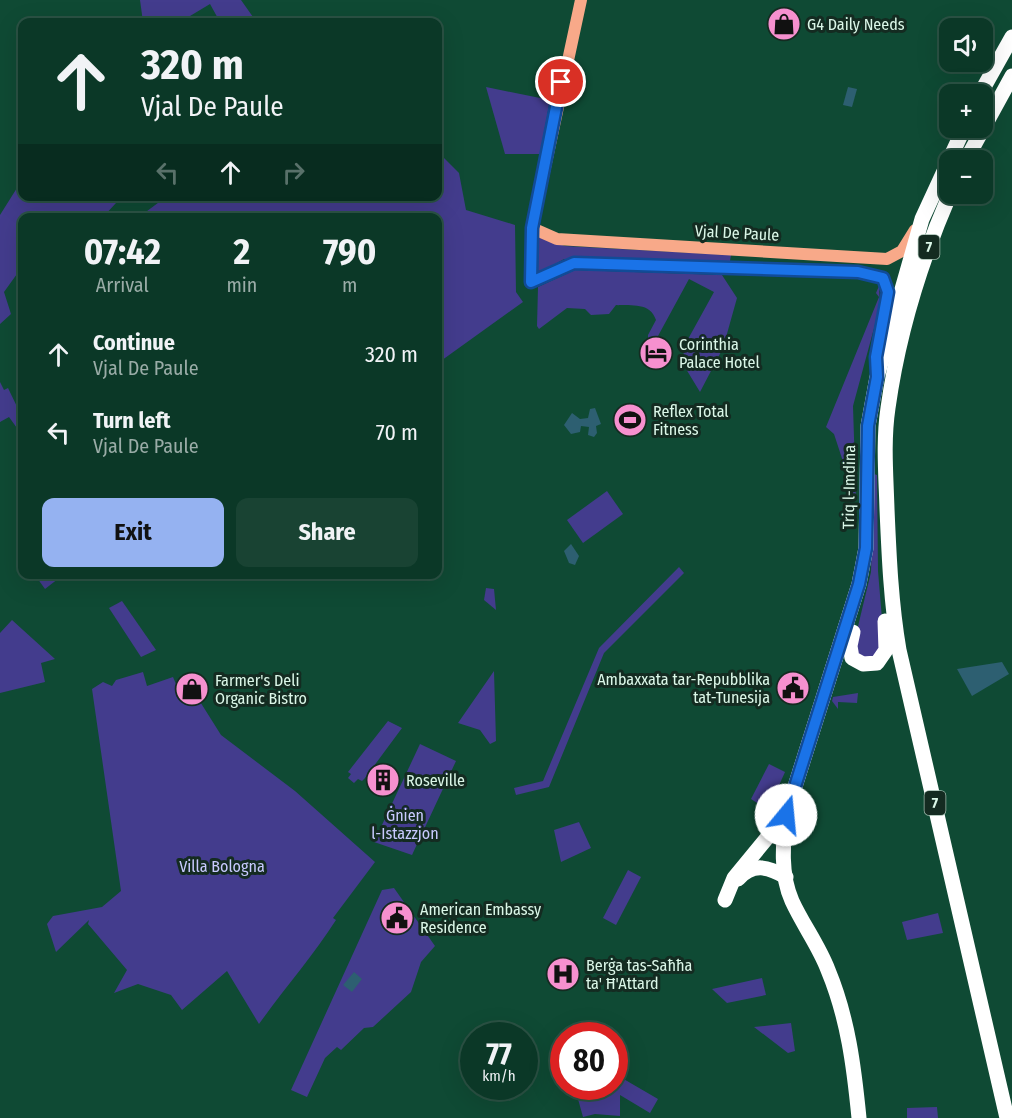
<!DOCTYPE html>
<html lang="en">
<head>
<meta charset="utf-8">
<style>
  :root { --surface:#0b3827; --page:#194333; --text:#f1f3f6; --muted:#9aaca7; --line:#2b5244; --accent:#95b2f1 }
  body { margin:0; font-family:"Fira Sans Condensed",sans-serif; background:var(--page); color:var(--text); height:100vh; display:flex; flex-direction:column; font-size:22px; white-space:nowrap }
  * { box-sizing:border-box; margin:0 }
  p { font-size:20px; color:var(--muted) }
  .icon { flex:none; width:33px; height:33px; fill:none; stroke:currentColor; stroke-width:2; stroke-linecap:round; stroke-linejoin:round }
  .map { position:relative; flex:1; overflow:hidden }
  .panel { position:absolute; left:18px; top:213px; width:424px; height:366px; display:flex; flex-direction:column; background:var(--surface); border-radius:12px; box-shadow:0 6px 24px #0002,0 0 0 2px var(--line) }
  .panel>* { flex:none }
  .top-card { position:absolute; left:18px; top:18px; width:424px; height:183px; border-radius:12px; box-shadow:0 6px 24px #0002,0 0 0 2px var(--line); background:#0b3827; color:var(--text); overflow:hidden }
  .buttons { position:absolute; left:939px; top:18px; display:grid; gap:12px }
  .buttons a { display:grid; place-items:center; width:54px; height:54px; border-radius:12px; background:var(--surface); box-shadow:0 6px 24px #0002,0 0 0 2px var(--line); font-size:30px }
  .speed { position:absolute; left:460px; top:1022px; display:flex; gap:12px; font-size:30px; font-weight:700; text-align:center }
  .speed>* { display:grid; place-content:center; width:78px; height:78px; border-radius:50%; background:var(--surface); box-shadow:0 6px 24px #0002,0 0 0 2px var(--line); line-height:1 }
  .speed small { font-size:15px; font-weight:400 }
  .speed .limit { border:9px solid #d22; background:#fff; color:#111 }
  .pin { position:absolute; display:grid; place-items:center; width:51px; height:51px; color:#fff; margin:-26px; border:3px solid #fff; border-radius:50%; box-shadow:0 2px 6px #0007 }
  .me { position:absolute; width:66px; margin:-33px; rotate:17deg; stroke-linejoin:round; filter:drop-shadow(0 0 4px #0008) }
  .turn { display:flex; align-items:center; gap:21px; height:126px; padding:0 24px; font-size:27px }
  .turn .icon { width:78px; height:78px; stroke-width:2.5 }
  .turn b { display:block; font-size:42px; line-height:51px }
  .lanes { display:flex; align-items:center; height:57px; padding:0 24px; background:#0003; justify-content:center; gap:30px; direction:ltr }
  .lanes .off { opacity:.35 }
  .eta { display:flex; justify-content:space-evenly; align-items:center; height:102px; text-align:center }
  .eta b { font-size:36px; font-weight:700; line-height:42px }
  .button { display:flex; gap:12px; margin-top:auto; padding:12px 24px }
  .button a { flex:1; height:69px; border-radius:12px; background:var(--accent); color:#111; font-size:24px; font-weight:700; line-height:69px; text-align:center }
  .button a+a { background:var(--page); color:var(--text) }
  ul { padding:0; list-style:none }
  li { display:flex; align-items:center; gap:18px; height:78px; padding:0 24px }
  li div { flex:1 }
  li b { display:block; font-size:22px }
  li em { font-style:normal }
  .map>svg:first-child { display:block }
</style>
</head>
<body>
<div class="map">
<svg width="1012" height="1118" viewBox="0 0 1012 1118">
  <rect width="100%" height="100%" fill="#0f4a34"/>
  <g fill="#433c8d">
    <path d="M 140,0 L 241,0 L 253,17 L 244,22 L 220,22 L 210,4 L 180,22 L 143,22 Z"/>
    <path d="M 486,87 L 550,100 L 540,154 L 505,154 Z"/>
    <path d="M 438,152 L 459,173 L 466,210 L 515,225 L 516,292 L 523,302 L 438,363 L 438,218 L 139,217 L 166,197 L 438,196 Z"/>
    <path d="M 22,180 L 22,196 L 108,197 L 116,203 L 103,217 L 22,218 L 22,267 L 4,292 L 11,314 L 0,324 L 0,215 Z"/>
    <path d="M 539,237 L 565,246 L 731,255 L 730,261 L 564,259 L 535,276 Z"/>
    <path d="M 575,270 L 722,275 L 737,298 L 723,348 L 700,392 L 683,364 L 687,361 L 682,350 L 714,292 L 689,279 L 658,336 L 648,341 L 648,335 L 656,320 C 650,302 632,306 616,305 L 609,314 L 591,315 L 585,309 L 567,308 L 539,329 L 537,326 L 538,287 Z"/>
    <path d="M 879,286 L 880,306 L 853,406 L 856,501 L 834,434 L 826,427 L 879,297 L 876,293 Z"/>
    <path d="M 0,382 L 4,390 L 8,388 L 22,417 L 22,435 L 9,417 L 0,422 Z"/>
    <path d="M 874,474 L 877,475 L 878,571 L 884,643 L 874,658 L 863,659 L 855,652 L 854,643 L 871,572 Z"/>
    <path d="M 607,491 L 623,514 L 583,543 L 567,520 Z"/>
    <path d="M 679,567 L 684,573 L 604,653 L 549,787 L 516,795 L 514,788 L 543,781 L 599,648 Z"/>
    <path d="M 35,575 L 63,575 L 45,589 Z"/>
    <path d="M 486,588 L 494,589 L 496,610 L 484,600 Z"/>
    <path d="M 122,601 L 156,650 L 141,657 L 109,608 Z"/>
    <path d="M 12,620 L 55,659 L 41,663 L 45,682 L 0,693 L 0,633 Z"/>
    <path d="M 494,671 L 496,741 L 490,744 L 480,730 L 458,723 Z"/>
    <path d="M 143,672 L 147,686 L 173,677 L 185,705 L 199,700 L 221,735 L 295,791 L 375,862 L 333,918 L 336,920 C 313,956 284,989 259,1024 L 227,971 L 182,1010 L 171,995 L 138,984 L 114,993 L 127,970 L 88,924 L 89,920 L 56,952 L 47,924 L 53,916 L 102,907 L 121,891 L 92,689 L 103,682 L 112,686 L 116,680 Z"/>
    <path d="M 858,693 L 857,703 L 838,702 L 838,709 L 832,701 L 833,697 Z"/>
    <path d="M 388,721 L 402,728 L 365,778 L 362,781 L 358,779 L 354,783 L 348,778 L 351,774 L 348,772 Z"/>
    <path d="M 420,744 L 456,761 L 412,855 L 374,842 Z"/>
    <path d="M 769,764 L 785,772 L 768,810 L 751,799 Z"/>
    <path d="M 579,822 L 591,848 L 561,862 L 554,830 Z"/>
    <path d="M 628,870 L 641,877 L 616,925 L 603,918 Z"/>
    <path d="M 394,888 L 435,946 L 421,962 L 411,992 L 373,1027 L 364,1028 L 341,1050 L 337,1047 L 325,1058 L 307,1097 L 291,1090 L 382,890 Z"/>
    <path d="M 938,913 L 943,933 L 907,940 L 902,922 Z"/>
    <path d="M 762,978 L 766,995 L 727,1003 L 712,989 Z"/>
    <path d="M 791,1023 L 795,1051 L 788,1053 L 754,1027 Z"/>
    <path d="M 615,1074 L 658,1099 L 650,1113 L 620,1095 L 620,1116 L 595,1114 L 583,1117 L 578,1099 L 591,1093 L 589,1086 L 615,1086 Z"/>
    <path d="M 937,1107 L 938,1118 L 907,1118 L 907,1108 Z"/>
  </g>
  <g fill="#2d5f71">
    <path d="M 848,87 L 857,89 L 852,107 L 843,105 Z"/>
    <path d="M 595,408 L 601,424 L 596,426 L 597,433 L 594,437 L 588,435 L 589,427 L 581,426 L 580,432 L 571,434 L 564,425 L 572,413 L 580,419 L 588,418 L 590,409 Z"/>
    <path d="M 571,544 L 579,556 L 575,565 L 569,563 L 564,551 Z"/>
    <path d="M 1002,662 L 1009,674 L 972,696 L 957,669 Z"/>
    <path d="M 354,972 L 362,979 L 352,992 L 343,985 Z"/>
  </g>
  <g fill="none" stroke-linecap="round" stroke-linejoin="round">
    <g stroke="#f8a989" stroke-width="12">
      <path d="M 581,0 L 532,228 L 531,282 L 574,263 L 858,272 L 883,278 L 889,293 L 876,358"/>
      <path d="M 532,228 L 557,239 L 887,259 L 902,251 L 915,230"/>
    </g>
    <g stroke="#fff" stroke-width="15">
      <path d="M 980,94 L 1012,37"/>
      <path d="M 966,160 L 1012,76"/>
      <path d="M 950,194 C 921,261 898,336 888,408 C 883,442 886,475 887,509 C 889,556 891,603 899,650 L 1007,1118"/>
      <path d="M 853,632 L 850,646 L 852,658 L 863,664 L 877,663 L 886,650 L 885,621"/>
      <path d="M 738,879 C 753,862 769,867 786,877"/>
      <path d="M 725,900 L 734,878 L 786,815"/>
      <path d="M 859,1118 C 854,1067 848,1018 828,970 C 819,946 803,925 792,901 C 780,874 783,844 786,815 L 859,584 L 866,548 L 868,426 L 877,377 L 922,219 L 964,128"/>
    </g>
  </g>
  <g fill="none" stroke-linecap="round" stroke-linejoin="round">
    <defs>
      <path id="route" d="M 561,82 L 532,228 L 531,282 L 574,263 L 858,272 L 883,278 L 888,292 L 876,357 L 877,377 L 868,426 L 866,548 L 859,584 L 786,815"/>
    </defs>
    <use href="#route" stroke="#114b97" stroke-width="15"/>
    <use href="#route" stroke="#1a73e8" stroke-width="10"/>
  </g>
  <defs>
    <symbol id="shop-disc" viewBox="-11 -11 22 22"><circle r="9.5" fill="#f690cf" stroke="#142b21"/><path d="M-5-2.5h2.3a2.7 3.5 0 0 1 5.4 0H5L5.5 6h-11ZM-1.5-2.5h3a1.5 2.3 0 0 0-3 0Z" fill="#111"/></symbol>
    <symbol id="hotel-disc" viewBox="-11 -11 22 22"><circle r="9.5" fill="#f690cf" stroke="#142b21"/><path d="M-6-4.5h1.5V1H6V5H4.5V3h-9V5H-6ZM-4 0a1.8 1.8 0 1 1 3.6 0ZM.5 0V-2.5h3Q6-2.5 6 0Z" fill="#111"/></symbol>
    <symbol id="stadium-disc" viewBox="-11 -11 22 22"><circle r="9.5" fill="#f690cf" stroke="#142b21"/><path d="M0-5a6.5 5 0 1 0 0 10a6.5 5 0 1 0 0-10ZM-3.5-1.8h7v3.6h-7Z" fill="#111"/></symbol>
    <symbol id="civic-disc" viewBox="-11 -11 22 22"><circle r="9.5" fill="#f690cf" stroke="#142b21"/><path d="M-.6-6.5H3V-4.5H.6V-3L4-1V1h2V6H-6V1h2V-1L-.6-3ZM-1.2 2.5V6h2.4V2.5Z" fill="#111"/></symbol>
    <symbol id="building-disc" viewBox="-11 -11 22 22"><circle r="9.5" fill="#f690cf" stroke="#142b21"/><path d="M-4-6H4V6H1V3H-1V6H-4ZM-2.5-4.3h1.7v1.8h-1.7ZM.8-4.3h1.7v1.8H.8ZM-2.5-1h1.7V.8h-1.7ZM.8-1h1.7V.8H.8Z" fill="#111"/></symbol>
    <symbol id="hospital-disc" viewBox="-11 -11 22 22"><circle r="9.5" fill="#f690cf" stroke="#142b21"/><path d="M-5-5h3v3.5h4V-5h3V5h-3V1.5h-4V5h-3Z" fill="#111"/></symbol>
  </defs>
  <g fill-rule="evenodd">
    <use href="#shop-disc" x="765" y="5" width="38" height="38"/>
    <use href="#hotel-disc" x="637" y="334" width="38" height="38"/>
    <use href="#stadium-disc" x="611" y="401" width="38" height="38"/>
    <use href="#civic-disc" x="774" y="669" width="38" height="38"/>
    <use href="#shop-disc" x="173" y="670" width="38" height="38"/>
    <use href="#building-disc" x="364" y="761" width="38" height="38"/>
    <use href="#civic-disc" x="378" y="899" width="38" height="38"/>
    <use href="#hospital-disc" x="544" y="955" width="38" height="38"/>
  </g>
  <g text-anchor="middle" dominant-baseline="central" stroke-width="6" stroke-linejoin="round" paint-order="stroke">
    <g fill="#142b21" stroke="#9fbaac" stroke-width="1.5">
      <rect x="918.5" y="235" width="21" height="24" rx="4.5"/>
      <rect x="924.5" y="791" width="21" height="24" rx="4.5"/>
    </g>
    <g font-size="15" font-weight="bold" fill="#dbf7e8">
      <text x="929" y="247">7</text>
      <text x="935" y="803">7</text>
    </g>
    <g font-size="16" fill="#dbf7e8" stroke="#142b21" text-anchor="start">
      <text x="807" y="24">G4 Daily Needs</text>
      <text x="679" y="344">Corinthia<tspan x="679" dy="18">Palace Hotel</tspan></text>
      <text x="653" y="411">Reflex Total<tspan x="653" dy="18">Fitness</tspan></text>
      <text x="770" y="679" text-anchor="end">Ambaxxata tar-Repubblika<tspan x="770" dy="18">tat-Tunesija</tspan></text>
      <text x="215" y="680">Farmer's Deli<tspan x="215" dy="18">Organic Bistro</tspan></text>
      <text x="406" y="780">Roseville</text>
      <text x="420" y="909">American Embassy<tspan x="420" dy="18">Residence</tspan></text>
      <text x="586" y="965">Berġa tas-Saħħa<tspan x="586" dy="18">ta' Ħ'Attard</tspan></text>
    </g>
    <g font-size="16" fill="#dbf7e8" stroke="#142b21">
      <text transform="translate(737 233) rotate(3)">Vjal De Paule</text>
      <text transform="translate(849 487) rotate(-89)">Triq l-Imdina</text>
    </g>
    <g font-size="16" fill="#c9caff" stroke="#142b21">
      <text x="405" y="815">Ġnien<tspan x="405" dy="18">l-Istazzjon</tspan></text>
      <text x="222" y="866">Villa Bologna</text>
    </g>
  </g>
</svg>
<div class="buttons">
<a><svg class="icon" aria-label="sound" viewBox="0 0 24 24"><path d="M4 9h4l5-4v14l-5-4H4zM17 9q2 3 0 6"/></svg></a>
<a>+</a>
<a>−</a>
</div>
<div class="speed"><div>77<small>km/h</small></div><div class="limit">80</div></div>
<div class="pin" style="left:561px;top:82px;background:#d93025"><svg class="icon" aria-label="arrive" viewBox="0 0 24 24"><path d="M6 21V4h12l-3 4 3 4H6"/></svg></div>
<svg class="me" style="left:786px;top:815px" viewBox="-20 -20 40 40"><circle r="19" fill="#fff"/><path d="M0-13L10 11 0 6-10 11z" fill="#1a73e8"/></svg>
<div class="top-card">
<div class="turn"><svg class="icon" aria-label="ahead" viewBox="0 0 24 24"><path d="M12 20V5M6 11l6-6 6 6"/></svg><div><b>320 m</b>Vjal De Paule</div></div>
<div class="lanes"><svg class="icon off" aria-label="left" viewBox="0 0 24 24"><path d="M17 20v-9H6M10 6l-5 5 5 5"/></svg><svg class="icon" aria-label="ahead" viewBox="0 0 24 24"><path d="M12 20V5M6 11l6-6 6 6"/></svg><svg class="icon off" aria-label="right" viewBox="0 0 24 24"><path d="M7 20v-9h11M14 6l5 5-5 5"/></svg></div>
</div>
<section class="panel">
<div class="eta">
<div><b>07:42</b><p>Arrival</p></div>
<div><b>2</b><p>min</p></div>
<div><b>790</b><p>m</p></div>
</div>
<ul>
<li><svg class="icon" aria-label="ahead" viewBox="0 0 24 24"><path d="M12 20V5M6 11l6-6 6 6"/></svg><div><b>Continue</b><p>Vjal De Paule</p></div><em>320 m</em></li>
<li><svg class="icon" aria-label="left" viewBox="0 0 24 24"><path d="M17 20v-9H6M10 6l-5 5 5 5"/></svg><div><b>Turn left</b><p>Vjal De Paule</p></div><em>70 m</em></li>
</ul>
<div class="button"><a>Exit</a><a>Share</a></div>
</section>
</div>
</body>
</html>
